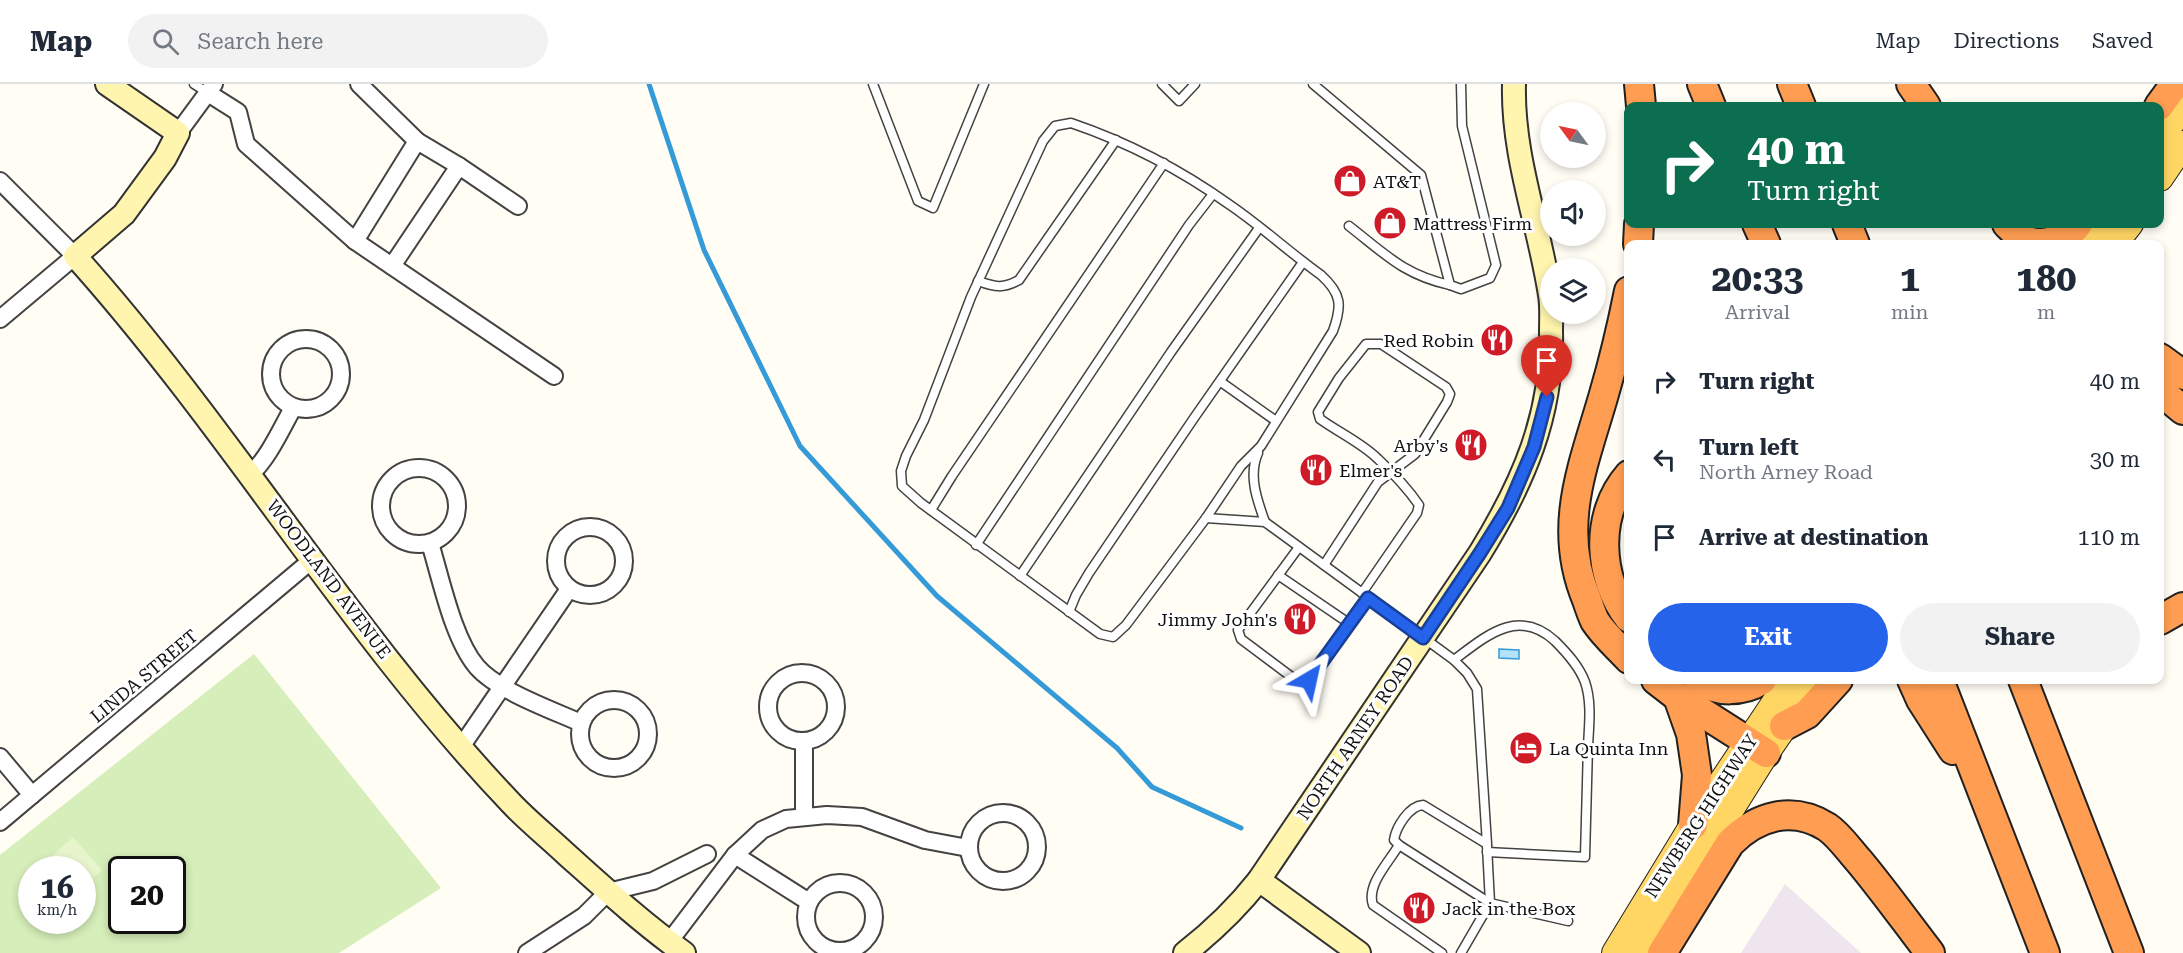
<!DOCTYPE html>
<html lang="en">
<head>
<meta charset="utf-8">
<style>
  :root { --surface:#fff; --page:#f2f2f3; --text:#1f2937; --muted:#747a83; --line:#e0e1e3; --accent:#2563eb }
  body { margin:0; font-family:"Roboto Serif",serif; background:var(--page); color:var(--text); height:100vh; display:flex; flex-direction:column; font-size:22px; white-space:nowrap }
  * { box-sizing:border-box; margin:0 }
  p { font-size:20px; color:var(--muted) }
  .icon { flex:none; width:33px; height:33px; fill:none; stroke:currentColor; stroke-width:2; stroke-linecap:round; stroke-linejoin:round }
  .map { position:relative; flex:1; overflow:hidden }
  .sheet { position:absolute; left:1624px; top:156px; width:540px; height:444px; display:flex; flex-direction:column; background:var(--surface); border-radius:12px; box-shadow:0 3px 9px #0003 }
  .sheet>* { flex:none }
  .banner { position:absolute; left:1624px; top:18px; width:540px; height:126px; border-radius:12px; box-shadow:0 3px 9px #0003; background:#0b6e4f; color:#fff; overflow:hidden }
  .needle { width:39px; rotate:303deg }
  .controls { position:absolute; left:1540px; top:18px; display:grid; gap:12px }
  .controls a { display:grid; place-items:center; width:66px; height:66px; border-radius:50%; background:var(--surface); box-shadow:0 3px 9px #0003; font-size:30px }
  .speed { position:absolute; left:18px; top:772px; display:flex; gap:12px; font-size:30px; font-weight:700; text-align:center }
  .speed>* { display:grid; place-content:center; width:78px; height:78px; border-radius:50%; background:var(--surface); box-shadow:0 3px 9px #0003; line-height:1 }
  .speed small { font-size:15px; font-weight:400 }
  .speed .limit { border:3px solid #111; border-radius:9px; background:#fff; color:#111 }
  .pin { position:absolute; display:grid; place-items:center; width:51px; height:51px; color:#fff; margin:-62px -26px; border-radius:50% 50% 50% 0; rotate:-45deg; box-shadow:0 0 6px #0007 }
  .pin .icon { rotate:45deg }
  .me { position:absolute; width:66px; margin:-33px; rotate:36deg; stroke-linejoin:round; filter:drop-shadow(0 0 4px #0008) }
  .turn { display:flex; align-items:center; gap:21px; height:126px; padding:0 24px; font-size:27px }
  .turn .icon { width:78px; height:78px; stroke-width:2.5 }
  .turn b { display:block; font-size:42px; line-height:51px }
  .eta { display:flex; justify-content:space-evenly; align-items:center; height:102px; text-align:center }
  .eta b { font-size:36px; font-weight:700; line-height:42px }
  .primary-button { display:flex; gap:12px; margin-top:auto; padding:12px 24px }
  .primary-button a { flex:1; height:69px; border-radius:36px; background:var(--accent); color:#fff; font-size:24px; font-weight:700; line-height:69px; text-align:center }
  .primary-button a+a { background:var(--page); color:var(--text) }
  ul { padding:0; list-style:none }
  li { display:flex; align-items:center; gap:18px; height:78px; padding:0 24px }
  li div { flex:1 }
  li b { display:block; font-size:22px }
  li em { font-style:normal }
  header { display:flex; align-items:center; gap:36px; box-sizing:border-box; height:84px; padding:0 30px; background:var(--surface); border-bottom:2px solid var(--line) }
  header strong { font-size:28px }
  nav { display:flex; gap:33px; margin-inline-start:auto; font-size:21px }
  .search { width:420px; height:54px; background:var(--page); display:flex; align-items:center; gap:15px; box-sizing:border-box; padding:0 21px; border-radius:33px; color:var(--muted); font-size:22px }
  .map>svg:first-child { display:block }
</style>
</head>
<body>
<header>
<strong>Map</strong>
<div class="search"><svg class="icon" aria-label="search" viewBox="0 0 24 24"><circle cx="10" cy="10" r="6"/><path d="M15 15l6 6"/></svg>Search here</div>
<nav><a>Map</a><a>Directions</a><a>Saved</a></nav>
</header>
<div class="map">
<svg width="2183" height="869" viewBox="0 0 2183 869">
  <rect width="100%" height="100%" fill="#fffdf4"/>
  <path fill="#eee5ef" d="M 1785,800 L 1861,869 L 1741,869 Z"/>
  <path fill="#d6eeb9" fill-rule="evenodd" d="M 254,570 L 441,804 L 339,869 L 0,869 L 0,771 ZM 32,786 L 82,786 L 82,837 L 32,837 ZM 122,786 L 172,786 L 172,837 L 122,837 Z"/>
  <path fill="#e7f4cc" d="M 73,753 L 102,786 L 83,804 L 82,786 L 61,786 L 50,774 Z"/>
  <path fill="#b4e2fb" stroke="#359ad8" stroke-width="1.5" d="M 1499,565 L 1519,566 L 1519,575 L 1499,574 Z"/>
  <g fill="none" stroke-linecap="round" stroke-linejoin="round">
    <path stroke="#359ad8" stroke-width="5" d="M 649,0 L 704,166 L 800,362 L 937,512 L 1117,664 L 1152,703 L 1241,744"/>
    <defs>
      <g id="lane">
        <path d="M 194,0 L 208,9"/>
        <path d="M 873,0 L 918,117 L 933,124 L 984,0"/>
        <path d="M 1162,0 L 1179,17 L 1195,0"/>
        <path d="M 1313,0 L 1421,91 L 1450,201 L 1461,205 L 1490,194 L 1496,181 L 1462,42 L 1461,0"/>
        <path d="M 1071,39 C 1127,58 1181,86 1230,121 C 1261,142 1290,169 1321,191 C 1342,210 1342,222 1333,247 L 1261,362 L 1241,382 L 1206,434 L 1126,541 L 1113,553 L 1100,550 L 921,419 L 902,402 L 901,387 L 906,372 L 924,336 L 971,213 L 1043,57 L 1055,42 Z"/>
        <path d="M 1349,142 C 1385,170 1404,191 1450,201"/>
        <path d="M 978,197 C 995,203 1003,205 1019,196 L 1116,56"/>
        <path d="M 1221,298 L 1276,337"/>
        <path d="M 1258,369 C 1248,391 1257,416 1265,438"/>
        <path d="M 931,426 L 952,392 L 1164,79"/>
        <path d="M 1206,434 L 1265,438 L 1454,576 L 1467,589 L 1477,605 L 1487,760 L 1423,721 C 1409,722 1396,743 1394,756 L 1399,761 L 1490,819"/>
        <path d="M 976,461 L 1189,141 L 1213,110"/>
        <path d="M 1299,463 L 1238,546 L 1241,555 L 1297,597 L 1309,596 L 1369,514"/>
        <path d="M 1324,481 L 1378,398 L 1415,370 L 1447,318 L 1450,310 L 1446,303 L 1381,260 L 1366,260 L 1339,294 L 1318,328 L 1320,335 C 1338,348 1362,359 1378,375 C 1393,389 1408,405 1419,421 L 1417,429 L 1362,509"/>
        <path d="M 1278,491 L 1350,540"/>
        <path d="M 1020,492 L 1171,268 L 1259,144"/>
        <path d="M 1069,528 L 1076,511 L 1089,489 L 1194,334 L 1303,178"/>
        <path d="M 1454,576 C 1486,552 1518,523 1555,557 C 1567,569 1579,582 1585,598 C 1592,618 1589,642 1588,662 C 1587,699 1586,736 1585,773 L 1487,768"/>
        <path d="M 1399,761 C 1389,778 1366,801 1373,821 L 1442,869"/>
        <path d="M 1487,762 L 1490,819"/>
        <path d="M 1461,869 L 1490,819 L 1568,837"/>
      </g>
      <g id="street">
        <path d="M 208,9 L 238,28 L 246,60 L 355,157 L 417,57 L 359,0"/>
        <path d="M 178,49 L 214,0"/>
        <path d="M 417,57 L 459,82"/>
        <path d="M 0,97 L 75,172 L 0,235"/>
        <path d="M 355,157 L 554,292"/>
        <path d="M 392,182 L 459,82 L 518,122"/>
        <circle cx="306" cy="290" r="35"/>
        <circle cx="419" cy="422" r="38"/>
        <path d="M 250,391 C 269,373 280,347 293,324"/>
        <circle cx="590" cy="477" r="34"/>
        <path d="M 430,459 C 441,495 453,555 477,583 C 498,607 552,626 581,639"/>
        <circle cx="802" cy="623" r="34"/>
        <circle cx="614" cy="650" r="34"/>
        <path d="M 461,663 L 569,505"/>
        <path d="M 0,673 L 32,711"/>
        <circle cx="1003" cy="763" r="34"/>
        <path d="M 804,732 L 804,658"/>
        <path d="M 0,738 L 313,475"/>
        <path d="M 735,771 L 809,818"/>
        <circle cx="840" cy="833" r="34"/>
        <path d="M 669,858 L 735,771 L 762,746 L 786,735 L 827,731 L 862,733 L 925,756 L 968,764"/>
        <path d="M 527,869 L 584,832 L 608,808 L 653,797 L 707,770"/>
      </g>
      <g id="secondary">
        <path d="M 107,0 L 178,49 L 165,74 L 124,130 L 75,172 C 231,346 350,550 511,719 C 528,737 548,753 566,770 C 604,804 642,839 684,869"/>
        <path d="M 1259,796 L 1359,869"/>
        <path d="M 1185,869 C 1213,847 1237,824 1259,796 L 1480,469 C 1523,399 1553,331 1551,247 C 1551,235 1552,222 1550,211 C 1539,140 1512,72 1514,0"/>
      </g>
      <g id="primary">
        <path d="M 2160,55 L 2183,22"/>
        <path d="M 2160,94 L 2183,60"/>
        <path d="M 2086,160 L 2101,140"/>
        <path d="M 2114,160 L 2130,140"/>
        <path d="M 1615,869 L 1693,741 L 1790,596"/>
        <path d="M 1641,869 L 1766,669 L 1816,596"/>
      </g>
      <g id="highway">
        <path d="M 1639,0 L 1641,22"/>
        <path d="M 1702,0 L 1711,22"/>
        <path d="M 1792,0 L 1801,22"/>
        <path d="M 1911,0 L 1926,22"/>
        <path d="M 2159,22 L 2175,0"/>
        <path d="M 1757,140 L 1766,160"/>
        <path d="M 1847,140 L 1855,160"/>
        <path d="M 2007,140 C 2012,145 2019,153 2025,156 C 2044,164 2067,155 2078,140"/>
        <path d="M 1638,160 L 1639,140"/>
        <path d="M 1629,207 C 1622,242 1614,276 1604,310 C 1584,380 1556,442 1587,516 C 1589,522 1592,531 1595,537 C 1604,551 1618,563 1629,575"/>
        <path d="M 2160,274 L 2183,291"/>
        <path d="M 2160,307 L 2183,326"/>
        <path d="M 1629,391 C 1594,431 1598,494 1629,534"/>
        <path d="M 2160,536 L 2183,523"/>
        <path d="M 1656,596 L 1678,613 L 1766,669"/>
        <path d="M 1698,596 C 1717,609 1743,608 1762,596"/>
        <path d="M 1912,596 L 1921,616 L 1953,666"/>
        <path d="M 1939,596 L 2045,869"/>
        <path d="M 2023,596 L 2129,869"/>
        <path d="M 1678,613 L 1691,650 L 1697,691 L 1693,741"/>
        <path d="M 1784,642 L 1807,630 L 1838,596"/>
        <path d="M 1662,869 L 1730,759 C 1757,732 1792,721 1827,743 C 1839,751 1849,766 1859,777 C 1884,807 1906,838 1930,869"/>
      </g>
    </defs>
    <use href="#lane" stroke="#434343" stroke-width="11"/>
    <use href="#street" stroke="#434343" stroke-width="20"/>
    <use href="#secondary" stroke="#323232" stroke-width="26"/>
    <use href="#primary" stroke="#212121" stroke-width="28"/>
    <use href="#highway" stroke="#212121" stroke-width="32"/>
    <use href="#lane" stroke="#fff" stroke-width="8"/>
    <use href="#street" stroke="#fff" stroke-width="16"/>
    <use href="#secondary" stroke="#fff5af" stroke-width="22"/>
    <use href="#primary" stroke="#ffd664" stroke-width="26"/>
    <use href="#highway" stroke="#ff9e52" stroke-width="28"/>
  </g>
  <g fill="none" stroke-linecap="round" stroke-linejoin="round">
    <defs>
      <path id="route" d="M 1309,596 L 1368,514 L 1423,554 L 1480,469 L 1508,424 L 1534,363 L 1547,313"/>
    </defs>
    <use href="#route" stroke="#184099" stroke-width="15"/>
    <use href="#route" stroke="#2563eb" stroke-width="10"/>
  </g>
  <defs>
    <symbol id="shop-disc" viewBox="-11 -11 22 22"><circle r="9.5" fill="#ce1b27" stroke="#fff"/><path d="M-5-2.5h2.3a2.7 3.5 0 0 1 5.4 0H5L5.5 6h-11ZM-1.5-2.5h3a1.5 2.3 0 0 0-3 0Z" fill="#fff"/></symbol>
    <symbol id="restaurant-disc" viewBox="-11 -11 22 22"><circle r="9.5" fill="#ce1b27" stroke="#fff"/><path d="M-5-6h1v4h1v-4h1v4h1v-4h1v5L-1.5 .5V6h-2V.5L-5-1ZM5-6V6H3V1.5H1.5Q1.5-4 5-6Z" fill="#fff"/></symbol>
    <symbol id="hotel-disc" viewBox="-11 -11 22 22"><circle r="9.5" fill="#ce1b27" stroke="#fff"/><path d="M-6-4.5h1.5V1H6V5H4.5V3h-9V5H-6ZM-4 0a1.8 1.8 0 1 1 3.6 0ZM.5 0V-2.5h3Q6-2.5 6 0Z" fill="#fff"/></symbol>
  </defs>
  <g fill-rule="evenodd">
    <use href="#shop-disc" x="1331" y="78" width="38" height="38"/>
    <use href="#shop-disc" x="1371" y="120" width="38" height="38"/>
    <use href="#restaurant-disc" x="1478" y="237" width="38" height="38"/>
    <use href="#restaurant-disc" x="1452" y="342" width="38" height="38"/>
    <use href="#restaurant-disc" x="1297" y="367" width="38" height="38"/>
    <use href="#restaurant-disc" x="1281" y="516" width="38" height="38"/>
    <use href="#hotel-disc" x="1507" y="645" width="38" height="38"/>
    <use href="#restaurant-disc" x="1400" y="805" width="38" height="38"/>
  </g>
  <g text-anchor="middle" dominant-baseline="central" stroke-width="6" stroke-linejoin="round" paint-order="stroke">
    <g font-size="18" fill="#101010" stroke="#fff" text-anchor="start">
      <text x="1373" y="97">AT&amp;T</text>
      <text x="1413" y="139">Mattress Firm</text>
      <text x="1474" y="256" text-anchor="end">Red Robin</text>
      <text x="1448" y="361" text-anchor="end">Arby's</text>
      <text x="1339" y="386">Elmer's</text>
      <text x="1277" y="535" text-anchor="end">Jimmy John's</text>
      <text x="1549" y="664">La Quinta Inn</text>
      <text x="1442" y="824">Jack in the Box</text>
    </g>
    <g font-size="18" fill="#101010" stroke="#fff">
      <text transform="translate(329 495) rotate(53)">WOODLAND AVENUE</text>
      <text transform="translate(144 592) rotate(-40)">LINDA STREET</text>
      <text transform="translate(1355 654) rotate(-56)">NORTH ARNEY ROAD</text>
      <text transform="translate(1701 732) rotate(-57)">NEWBERG HIGHWAY</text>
    </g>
  </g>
</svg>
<div class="controls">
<a><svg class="needle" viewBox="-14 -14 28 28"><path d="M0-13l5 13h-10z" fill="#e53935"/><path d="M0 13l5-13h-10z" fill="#747a83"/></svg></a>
<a><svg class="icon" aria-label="sound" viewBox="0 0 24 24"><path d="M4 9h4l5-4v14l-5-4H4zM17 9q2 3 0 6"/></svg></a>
<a><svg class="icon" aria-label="layers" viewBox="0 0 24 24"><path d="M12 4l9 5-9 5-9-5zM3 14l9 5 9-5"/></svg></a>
</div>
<div class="speed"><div>16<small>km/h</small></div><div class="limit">20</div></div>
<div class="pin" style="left:1547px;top:313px;background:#d93025"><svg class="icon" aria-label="arrive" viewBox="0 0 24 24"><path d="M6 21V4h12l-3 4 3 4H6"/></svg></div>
<svg class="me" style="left:1309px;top:596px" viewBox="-20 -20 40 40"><path d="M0-17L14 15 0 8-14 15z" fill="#2563eb" stroke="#fff" stroke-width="4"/></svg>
<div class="banner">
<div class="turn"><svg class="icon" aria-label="right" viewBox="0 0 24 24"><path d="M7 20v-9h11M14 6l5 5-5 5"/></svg><div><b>40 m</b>Turn right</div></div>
</div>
<section class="sheet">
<div class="eta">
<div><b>20:33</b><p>Arrival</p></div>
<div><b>1</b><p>min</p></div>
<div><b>180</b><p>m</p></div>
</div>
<ul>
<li><svg class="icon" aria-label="right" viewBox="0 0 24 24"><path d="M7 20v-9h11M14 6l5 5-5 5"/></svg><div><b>Turn right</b></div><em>40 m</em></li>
<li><svg class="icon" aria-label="left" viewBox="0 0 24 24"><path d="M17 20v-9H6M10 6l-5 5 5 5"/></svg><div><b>Turn left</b><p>North Arney Road</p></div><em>30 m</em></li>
<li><svg class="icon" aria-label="arrive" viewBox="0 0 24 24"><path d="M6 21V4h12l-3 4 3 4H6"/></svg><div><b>Arrive at destination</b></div><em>110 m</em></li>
</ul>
<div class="primary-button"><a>Exit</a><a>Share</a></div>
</section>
</div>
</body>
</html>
